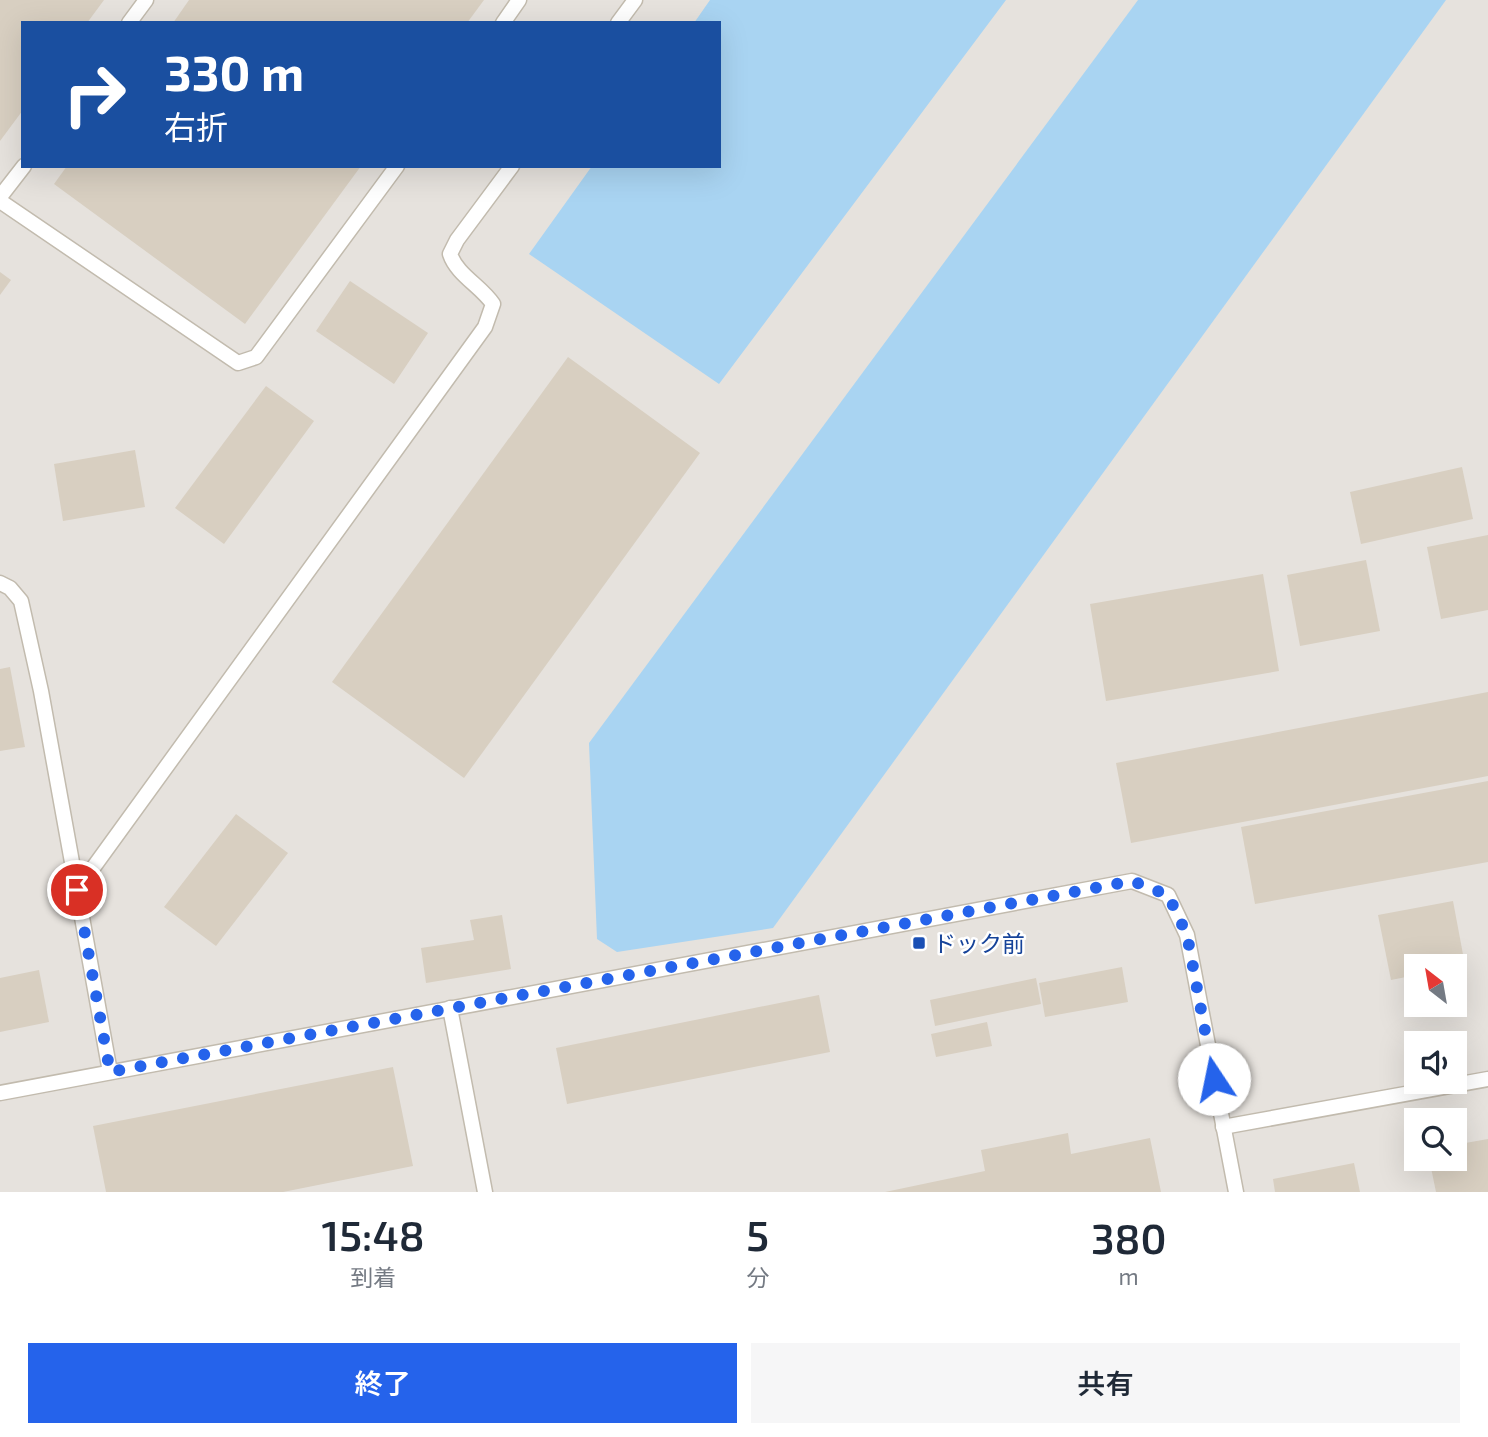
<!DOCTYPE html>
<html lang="ja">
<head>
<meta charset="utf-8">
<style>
  :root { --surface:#fff; --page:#f6f6f7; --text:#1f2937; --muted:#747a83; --accent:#2563eb }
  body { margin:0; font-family:"Exo 2","Noto Sans JP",sans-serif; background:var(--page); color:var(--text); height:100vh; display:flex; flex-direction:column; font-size:26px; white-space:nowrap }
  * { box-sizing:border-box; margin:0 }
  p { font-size:23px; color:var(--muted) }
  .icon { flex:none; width:38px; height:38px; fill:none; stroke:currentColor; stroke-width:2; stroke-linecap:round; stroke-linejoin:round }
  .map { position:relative; height:1192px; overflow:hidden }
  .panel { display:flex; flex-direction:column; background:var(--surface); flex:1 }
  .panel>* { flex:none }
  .top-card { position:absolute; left:21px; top:21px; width:700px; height:147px; border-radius:0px; box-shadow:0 7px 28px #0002; background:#1a4fa0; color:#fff; overflow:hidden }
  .needle { width:46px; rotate:329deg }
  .fabs { position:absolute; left:1404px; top:954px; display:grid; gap:14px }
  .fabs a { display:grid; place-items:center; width:63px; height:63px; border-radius:0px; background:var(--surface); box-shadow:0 7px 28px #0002; font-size:35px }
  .pin { position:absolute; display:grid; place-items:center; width:60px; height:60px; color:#fff; margin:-30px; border:4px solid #fff; border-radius:50%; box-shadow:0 2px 7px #0007 }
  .me { position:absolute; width:77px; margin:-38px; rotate:349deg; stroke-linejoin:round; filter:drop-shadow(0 0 5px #0008) }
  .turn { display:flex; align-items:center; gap:24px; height:147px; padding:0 28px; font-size:32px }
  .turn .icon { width:91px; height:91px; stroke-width:2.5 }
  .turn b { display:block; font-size:49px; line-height:60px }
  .eta { display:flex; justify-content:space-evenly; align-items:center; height:119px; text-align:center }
  .eta b { font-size:42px; font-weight:600; line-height:49px }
  .button { display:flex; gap:14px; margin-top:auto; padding:14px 28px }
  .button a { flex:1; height:80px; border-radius:0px; background:var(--accent); color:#fff; font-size:28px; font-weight:600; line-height:80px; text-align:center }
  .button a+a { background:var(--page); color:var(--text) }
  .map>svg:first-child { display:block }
</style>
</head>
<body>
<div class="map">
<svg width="1488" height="1192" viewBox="0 0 1488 1192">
  <rect width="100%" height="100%" fill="#f6f3ec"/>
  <path fill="#e6e2dd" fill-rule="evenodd" d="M 0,0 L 1488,0 L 1488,1192 L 0,1192 ZM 23,23 L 719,23 L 719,166 L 23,166 ZM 1416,966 L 1454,966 L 1454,1004 L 1416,1004 ZM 1416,1043 L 1454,1043 L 1454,1082 L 1416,1082 ZM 1416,1120 L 1454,1120 L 1454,1158 L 1416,1158 Z"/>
  <g fill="#a9d4f2">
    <path d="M 710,0 L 1006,0 L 719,384 L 529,254 L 592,166 L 719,166 L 719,23 L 694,23 Z"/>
    <path d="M 1138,0 L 1446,0 L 773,928 L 617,952 L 597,939 L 589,743 Z"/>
  </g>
  <g fill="#d8cfc1">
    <path d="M 0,0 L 104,0 L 87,23 L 23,23 L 23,110 L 0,141 Z"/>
    <path d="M 189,0 L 484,0 L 467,23 L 173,23 Z"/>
    <path d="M 67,166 L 361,166 L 245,324 L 54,184 Z"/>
    <path d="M 0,272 L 11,280 L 0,295 Z"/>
    <path d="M 350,281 L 428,333 L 394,384 L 316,331 Z"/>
    <path d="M 568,357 L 700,453 L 464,778 L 332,682 Z"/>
    <path d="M 266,386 L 314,421 L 224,544 L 175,508 Z"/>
    <path d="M 135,450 L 145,507 L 63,521 L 54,464 Z"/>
    <path d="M 1462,467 L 1473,519 L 1361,544 L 1350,492 Z"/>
    <path d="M 1488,535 L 1488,610 L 1441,619 L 1427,547 Z"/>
    <path d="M 1366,560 L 1380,631 L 1300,646 L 1287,575 Z"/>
    <path d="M 1263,574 L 1279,671 L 1106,701 L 1090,604 Z"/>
    <path d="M 10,667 L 25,747 L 0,751 L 0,669 Z"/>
    <path d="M 1488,692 L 1488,776 L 1131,843 L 1116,763 Z"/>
    <path d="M 1488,781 L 1488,862 L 1255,904 L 1241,827 Z"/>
    <path d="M 236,814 L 288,853 L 216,946 L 164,907 Z"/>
    <path d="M 1453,901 L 1465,965 L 1454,967 L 1416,966 L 1416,975 L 1391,980 L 1378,915 Z"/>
    <path d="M 502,915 L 511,969 L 426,983 L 421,948 L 474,940 L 470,920 Z"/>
    <path d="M 1122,967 L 1128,1002 L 1045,1017 L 1039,983 Z"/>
    <path d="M 39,970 L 49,1022 L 0,1032 L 0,978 Z"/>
    <path d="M 1036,978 L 1041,1004 L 935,1026 L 930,1000 Z"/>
    <path d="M 819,995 L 830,1052 L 567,1104 L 556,1048 Z"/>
    <path d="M 987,1022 L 992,1046 L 936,1057 L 931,1034 Z"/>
    <path d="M 393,1067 L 413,1166 L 283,1192 L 106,1192 L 93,1126 Z"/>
    <path d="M 1068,1133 L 1071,1154 L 1150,1138 L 1161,1192 L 885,1192 L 985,1171 L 981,1150 Z"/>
    <path d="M 1488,1139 L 1488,1192 L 1436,1192 L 1429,1158 L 1454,1158 L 1454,1145 Z"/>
    <path d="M 1354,1163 L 1360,1192 L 1275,1192 L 1273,1179 Z"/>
  </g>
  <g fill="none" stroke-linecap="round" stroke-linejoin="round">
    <defs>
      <g id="lane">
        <path d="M 129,23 L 146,0"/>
        <path d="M 503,23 L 519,0"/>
        <path d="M 618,23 L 635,0"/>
        <path d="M 0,197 L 24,166"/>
        <path d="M 0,201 L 238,363 L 256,357 L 397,166"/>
        <path d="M 0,583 L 10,588 L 21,601 L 41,691 L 110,1072"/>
        <path d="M 77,890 L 485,327 L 493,304 C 481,286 457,275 450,254 L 457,240 L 512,166"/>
        <path d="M 450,1008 L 485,1192"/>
        <path d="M 0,1093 L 1132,881 L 1168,895 L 1187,935 L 1236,1192"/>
        <path d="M 1223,1127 L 1488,1079"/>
      </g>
    </defs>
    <use href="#lane" stroke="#c2bbae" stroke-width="17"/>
    <use href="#lane" stroke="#fff" stroke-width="14"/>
  </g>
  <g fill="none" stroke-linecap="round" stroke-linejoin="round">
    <path stroke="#2563eb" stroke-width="12" stroke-dasharray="0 21.6" d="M 77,890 L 110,1072 L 1132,881 L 1168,895 L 1187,935 L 1214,1079"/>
  </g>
  <rect fill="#1a4fb4" stroke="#fff" stroke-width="2.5" x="912" y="936" width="14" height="14" rx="3.5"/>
  <g text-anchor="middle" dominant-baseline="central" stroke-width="5" stroke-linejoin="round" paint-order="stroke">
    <g font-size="23" fill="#164399" stroke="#fff" text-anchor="start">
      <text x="933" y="943">ドック前</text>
    </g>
  </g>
</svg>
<div class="fabs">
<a><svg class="needle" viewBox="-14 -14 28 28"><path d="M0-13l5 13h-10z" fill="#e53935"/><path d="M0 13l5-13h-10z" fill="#747a83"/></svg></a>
<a><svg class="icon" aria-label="sound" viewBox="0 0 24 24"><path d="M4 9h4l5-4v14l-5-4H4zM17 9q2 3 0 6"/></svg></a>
<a><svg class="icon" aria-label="search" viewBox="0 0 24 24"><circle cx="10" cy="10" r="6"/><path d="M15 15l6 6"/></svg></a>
</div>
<div class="pin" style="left:77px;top:890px;background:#d93025"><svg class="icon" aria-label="arrive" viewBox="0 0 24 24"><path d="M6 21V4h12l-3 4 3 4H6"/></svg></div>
<svg class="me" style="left:1214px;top:1079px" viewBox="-20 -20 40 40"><circle r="19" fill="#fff"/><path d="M0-13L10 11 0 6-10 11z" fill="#2563eb"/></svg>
<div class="top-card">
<div class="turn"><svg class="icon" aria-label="right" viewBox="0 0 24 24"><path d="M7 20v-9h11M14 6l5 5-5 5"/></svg><div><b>330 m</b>右折</div></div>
</div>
</div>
<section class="panel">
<div class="eta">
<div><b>15:48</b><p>到着</p></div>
<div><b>5</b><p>分</p></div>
<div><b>380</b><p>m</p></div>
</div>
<div class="button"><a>終了</a><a>共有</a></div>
</section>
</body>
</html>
